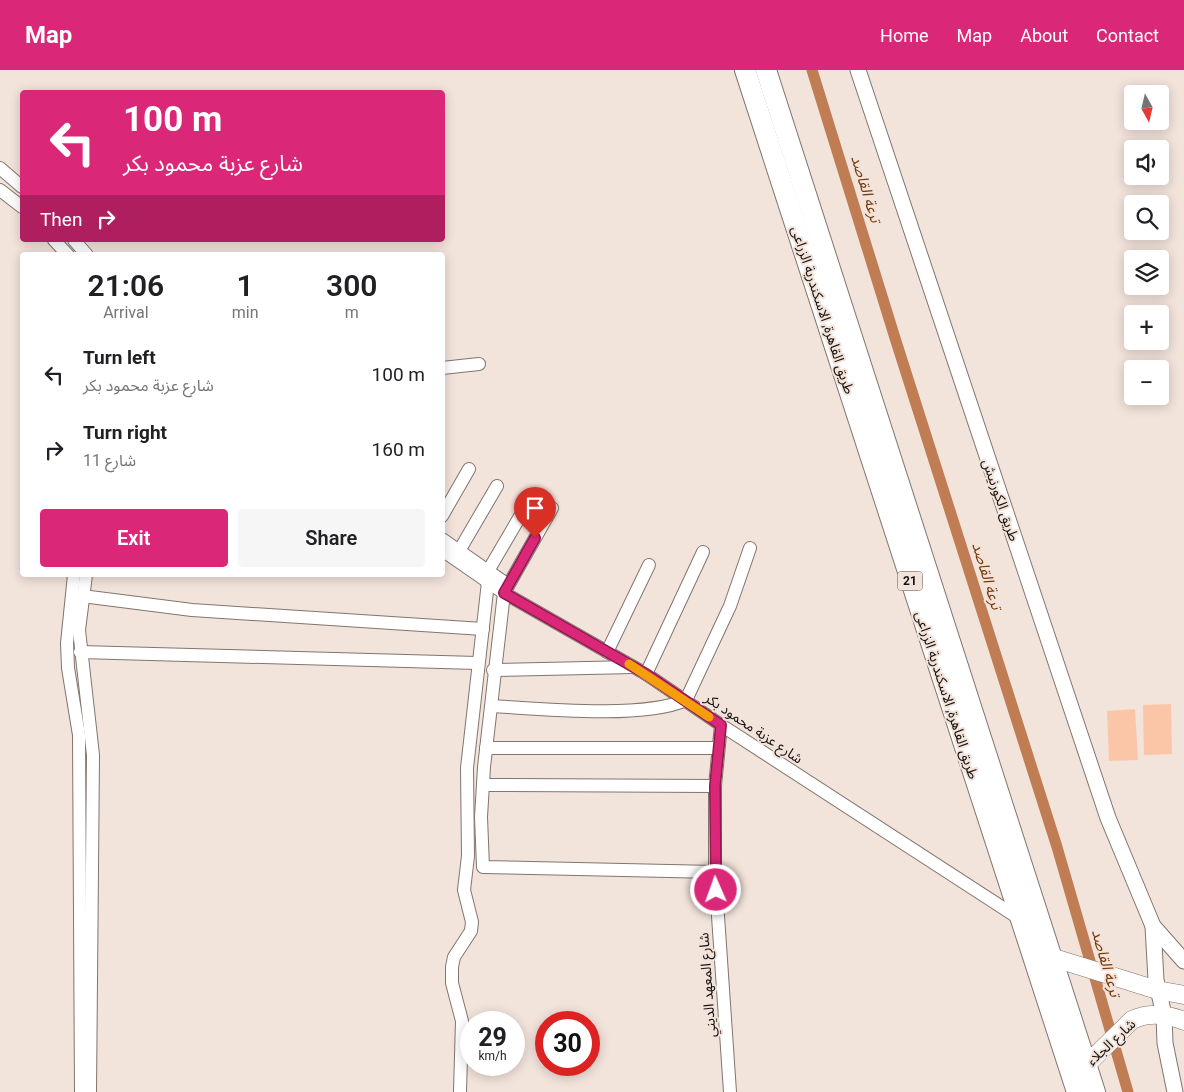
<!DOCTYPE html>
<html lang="en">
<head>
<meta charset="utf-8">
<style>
  :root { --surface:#fff; --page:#f6f6f6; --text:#202124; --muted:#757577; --accent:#db2777 }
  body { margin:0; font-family:Roboto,"Noto Sans Arabic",sans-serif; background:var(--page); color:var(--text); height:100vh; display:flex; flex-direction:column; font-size:19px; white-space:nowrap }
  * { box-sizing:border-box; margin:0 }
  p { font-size:16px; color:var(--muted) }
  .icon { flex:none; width:28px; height:28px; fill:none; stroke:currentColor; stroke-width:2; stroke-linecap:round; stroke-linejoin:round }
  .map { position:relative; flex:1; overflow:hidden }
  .drawer { position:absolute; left:20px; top:182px; width:425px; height:325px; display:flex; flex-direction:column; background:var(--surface); border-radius:5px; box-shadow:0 2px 12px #0003 }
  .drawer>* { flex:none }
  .hud { position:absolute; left:20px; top:20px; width:425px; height:152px; border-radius:5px; box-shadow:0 2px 12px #0003; background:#db2777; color:#fff; overflow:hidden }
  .needle { width:32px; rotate:172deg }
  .controls { position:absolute; left:1124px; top:15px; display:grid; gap:10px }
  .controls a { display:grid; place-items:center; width:45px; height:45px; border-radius:5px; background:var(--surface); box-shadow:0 2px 12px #0003; font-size:25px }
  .speed { position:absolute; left:460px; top:941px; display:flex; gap:10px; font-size:25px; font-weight:700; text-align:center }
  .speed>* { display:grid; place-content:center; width:65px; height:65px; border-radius:50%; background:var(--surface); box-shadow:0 2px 12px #0003; line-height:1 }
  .speed small { font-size:12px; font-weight:400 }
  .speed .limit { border:8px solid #d22; background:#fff; color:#111 }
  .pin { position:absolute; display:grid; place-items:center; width:42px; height:42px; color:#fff; margin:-51px -21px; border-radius:50% 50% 50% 0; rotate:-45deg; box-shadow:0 0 5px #0007 }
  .pin .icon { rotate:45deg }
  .me { position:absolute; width:55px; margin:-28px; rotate:358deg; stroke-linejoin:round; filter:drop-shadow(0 0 4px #0008) }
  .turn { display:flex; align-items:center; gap:18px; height:105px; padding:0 20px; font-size:22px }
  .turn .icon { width:65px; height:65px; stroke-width:2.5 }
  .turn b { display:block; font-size:35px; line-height:42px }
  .then { display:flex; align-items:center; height:48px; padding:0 20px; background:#0003; gap:10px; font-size:19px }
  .eta { display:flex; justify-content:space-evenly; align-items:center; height:85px; text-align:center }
  .eta b { font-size:30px; font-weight:600; line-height:35px }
  .cta { display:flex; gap:10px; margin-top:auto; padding:10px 20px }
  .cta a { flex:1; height:58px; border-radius:5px; background:var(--accent); color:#fff; font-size:20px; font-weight:600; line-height:58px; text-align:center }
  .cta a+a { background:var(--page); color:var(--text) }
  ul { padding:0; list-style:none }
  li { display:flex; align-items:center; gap:15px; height:75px; padding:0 20px }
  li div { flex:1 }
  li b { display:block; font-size:19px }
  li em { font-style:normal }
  header { display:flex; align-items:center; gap:30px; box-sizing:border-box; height:70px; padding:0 25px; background:var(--accent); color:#fff }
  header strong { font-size:24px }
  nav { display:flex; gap:28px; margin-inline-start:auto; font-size:18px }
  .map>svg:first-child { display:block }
</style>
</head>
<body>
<header>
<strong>Map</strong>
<nav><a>Home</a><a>Map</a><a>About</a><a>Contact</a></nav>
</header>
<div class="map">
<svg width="1184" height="1022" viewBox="0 0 1184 1022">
  <rect width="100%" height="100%" fill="#f2e3db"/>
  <g fill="#fbc6a8">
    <path d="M 1171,634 L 1172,684 L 1144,685 L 1143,635 Z"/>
    <path d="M 1135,639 L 1138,690 L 1109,691 L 1107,641 Z"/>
  </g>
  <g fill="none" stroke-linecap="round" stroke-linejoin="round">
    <path stroke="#c07d54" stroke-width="11" d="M 812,0 L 895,268 L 1057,777 L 1128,1022"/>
    <defs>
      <g id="minor">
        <path d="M 0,98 L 22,117"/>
        <path d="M 0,120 L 22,137"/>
        <path d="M 54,170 L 68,185"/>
        <path d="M 74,170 L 87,185"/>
        <path d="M 442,298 L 479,294"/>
        <path d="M 552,438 L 504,523 L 484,697 L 481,747 L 483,797 L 715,802"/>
        <path d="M 442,446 L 469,399"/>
        <path d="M 442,469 L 508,515"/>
        <path d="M 442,480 L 504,523 L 646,604 L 721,655 L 1020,849"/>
        <path d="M 459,481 L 497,416"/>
        <path d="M 488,501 L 532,426"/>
        <path d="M 74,505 L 67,573 L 68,598 L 79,665 L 81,1022"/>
        <path d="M 86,505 L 79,560 L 93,685 L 90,1022"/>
        <path d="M 82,526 L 192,540 L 483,559"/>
        <path d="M 80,582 L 477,593"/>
        <path d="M 607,582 L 649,495"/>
        <path d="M 493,600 L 633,597"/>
        <path d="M 646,604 L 703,482"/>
        <path d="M 492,636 C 541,639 643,649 686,630 L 730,536 L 750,478"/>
        <path d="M 721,655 L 715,716 L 715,802 L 730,1022"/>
        <path d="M 486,678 L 717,678"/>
        <path d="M 483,715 L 715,716"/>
        <path d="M 460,1022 L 462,951 L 452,913 L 452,897 L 454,887 L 471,861 L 472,852 L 464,820 L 468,786 L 467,698 L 488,512"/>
      </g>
      <g id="tertiary">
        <path d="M 858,0 L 1108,748 L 1153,856 L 1184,891"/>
        <path d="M 1153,856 L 1156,910 L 1164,945 L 1165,973 L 1175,1022"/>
      </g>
      <g id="secondary">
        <path d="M 1051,887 L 1157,920 L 1184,925"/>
        <path d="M 1078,1003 L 1132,950 C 1149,942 1167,944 1184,951"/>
      </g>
      <g id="trunk">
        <path d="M 745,0 L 1077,1022"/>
        <path d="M 766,0 L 1095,1022"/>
      </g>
    </defs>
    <use href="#minor" stroke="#82756e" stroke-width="14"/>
    <use href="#tertiary" stroke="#82756e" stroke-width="17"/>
    <use href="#secondary" stroke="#82756e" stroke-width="19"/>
    <use href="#trunk" stroke="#82756e" stroke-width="22"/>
    <use href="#minor" stroke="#fff" stroke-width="12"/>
    <use href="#tertiary" stroke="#fff" stroke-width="15"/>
    <use href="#secondary" stroke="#fff" stroke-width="18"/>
    <use href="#trunk" stroke="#fff" stroke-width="20"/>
  </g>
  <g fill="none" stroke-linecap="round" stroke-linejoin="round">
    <defs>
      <path id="route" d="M 535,468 L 504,523 L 646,604 L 721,655 L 715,716 L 716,820"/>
    </defs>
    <use href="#route" stroke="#8e194d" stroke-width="12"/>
    <use href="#route" stroke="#db2777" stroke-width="9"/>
    <path stroke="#f59e0b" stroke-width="9" d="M 629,594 L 709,647"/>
  </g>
  <g text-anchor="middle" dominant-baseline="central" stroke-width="4" stroke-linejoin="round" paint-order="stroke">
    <rect fill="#f2e3db" stroke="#58504c" stroke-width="1" x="897.5" y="501.5" width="25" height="19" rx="4"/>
    <g font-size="12" font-weight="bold" fill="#16110f">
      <text x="910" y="511">21</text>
    </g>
    <g font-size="14" fill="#16110f" stroke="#f2e3db">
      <text transform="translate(823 240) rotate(72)">طريق القاهرة, الاسكندرية الزراعى</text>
      <text transform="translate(1001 430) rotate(71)">طريق الكورنيش</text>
      <text transform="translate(947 625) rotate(72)">طريق القاهرة, الاسكندرية الزراعى</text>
      <text transform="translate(754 658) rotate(34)">شارع عزبة محمود بكر</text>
      <text transform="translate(707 915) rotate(-94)">شارع المعهد الديني</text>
      <text transform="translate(1111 972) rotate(-43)">شارع الجلاء</text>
    </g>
    <g font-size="15" font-style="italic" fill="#783907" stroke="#f2e3db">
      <text transform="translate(866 119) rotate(73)">ترعة القاصد</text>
      <text transform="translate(987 506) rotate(73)">ترعة القاصد</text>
      <text transform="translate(1106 893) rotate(74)">ترعة القاصد</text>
    </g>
  </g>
</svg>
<div class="controls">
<a><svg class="needle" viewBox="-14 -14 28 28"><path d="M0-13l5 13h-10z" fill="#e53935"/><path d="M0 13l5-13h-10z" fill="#757577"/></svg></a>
<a><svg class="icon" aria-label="sound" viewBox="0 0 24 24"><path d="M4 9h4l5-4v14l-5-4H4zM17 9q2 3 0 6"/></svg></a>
<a><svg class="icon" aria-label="search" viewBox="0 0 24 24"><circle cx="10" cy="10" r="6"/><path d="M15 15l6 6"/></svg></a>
<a><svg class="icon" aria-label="layers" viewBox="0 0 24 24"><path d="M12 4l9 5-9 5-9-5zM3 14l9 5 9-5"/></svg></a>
<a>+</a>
<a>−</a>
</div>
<div class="speed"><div>29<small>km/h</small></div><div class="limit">30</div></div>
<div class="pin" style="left:535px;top:468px;background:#d93025"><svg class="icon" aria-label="arrive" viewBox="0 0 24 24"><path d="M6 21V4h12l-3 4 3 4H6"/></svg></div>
<svg class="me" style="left:716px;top:820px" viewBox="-20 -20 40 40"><circle r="17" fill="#db2777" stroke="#fff" stroke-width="3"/><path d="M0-11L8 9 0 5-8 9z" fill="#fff"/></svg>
<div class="hud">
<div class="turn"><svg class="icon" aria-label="left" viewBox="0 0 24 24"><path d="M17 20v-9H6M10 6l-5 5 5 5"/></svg><div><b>100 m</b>شارع عزبة محمود بكر</div></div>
<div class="then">Then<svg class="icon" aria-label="right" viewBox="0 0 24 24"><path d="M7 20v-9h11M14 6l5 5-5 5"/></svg></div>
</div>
<section class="drawer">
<div class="eta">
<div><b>21:06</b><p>Arrival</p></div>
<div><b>1</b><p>min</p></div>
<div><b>300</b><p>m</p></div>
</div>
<ul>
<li><svg class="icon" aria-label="left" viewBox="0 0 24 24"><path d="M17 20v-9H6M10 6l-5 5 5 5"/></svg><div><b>Turn left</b><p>شارع عزبة محمود بكر</p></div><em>100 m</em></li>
<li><svg class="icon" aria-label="right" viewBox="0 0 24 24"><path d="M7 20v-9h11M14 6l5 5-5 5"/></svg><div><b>Turn right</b><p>شارع 11</p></div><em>160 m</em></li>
</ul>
<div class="cta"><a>Exit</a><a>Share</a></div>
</section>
</div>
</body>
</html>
